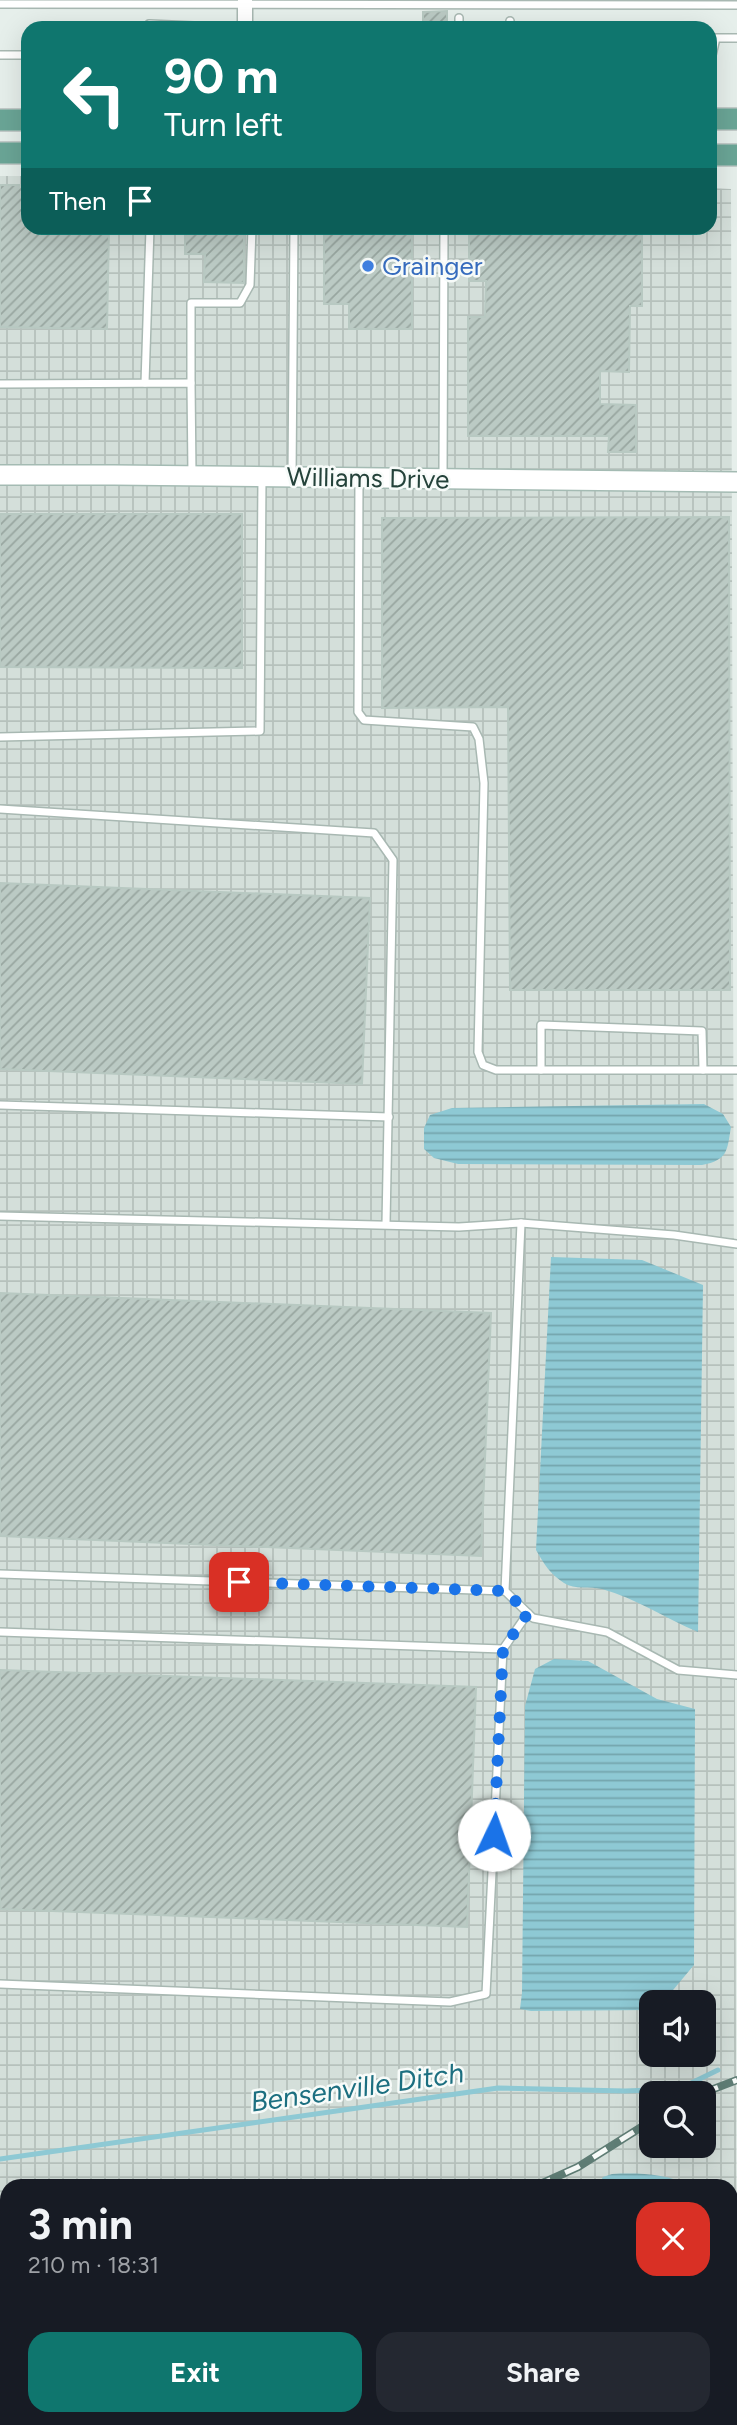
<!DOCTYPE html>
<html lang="en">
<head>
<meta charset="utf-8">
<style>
  :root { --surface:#171b24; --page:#242831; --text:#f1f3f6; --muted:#9ea1a6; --accent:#0f766e }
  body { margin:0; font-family:Figtree,sans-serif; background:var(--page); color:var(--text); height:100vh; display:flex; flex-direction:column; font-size:26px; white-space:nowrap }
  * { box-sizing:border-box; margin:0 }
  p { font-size:23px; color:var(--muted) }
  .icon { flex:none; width:38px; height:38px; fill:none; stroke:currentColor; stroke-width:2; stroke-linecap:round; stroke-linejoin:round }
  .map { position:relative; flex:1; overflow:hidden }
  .side { position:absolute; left:0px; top:2179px; width:738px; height:247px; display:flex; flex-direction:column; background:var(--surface); border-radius:21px 21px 0 0; box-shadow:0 7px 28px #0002 }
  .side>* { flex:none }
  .top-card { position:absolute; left:21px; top:21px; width:696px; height:214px; border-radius:21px; box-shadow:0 7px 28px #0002; background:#0f766e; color:#fff; overflow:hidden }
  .controls { position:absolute; left:639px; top:1990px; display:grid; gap:14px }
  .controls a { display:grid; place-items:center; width:77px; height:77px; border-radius:14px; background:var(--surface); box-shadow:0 7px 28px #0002; font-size:35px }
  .pin { position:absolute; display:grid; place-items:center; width:60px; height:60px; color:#fff; margin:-30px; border-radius:14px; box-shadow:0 4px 10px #0006 }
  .me { position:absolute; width:77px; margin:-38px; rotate:3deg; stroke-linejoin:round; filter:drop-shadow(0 0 5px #0008) }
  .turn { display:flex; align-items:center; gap:24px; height:147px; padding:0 28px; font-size:32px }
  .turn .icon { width:91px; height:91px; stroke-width:2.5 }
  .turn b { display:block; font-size:49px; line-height:60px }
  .then { display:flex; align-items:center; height:66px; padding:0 28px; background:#0003; gap:14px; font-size:26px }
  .round { display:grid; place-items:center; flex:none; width:74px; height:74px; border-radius:21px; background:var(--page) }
  .headline { display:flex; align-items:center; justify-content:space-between; height:119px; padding:0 28px }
  h1 { font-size:42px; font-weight:700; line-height:52px }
  .primary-button { display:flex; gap:14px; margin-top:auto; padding:14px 28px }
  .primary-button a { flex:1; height:80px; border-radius:21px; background:var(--accent); color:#fff; font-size:28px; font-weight:700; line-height:80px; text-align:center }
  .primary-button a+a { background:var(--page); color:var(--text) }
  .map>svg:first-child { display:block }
</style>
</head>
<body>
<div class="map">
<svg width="737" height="2425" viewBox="0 0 737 2425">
  <defs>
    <pattern id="industrial-grid" width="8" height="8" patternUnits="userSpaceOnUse" patternTransform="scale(1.75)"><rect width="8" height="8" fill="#d4dfda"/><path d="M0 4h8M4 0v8" fill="none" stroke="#b6c1bc"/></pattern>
    <pattern id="water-rules" width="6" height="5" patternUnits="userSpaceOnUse" patternTransform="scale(1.75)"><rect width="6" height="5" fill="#8ec9d4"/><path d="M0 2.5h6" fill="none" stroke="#74a5ad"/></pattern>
    <pattern id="building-hatch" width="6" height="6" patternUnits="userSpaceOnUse" patternTransform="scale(1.75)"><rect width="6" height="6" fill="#bbcac4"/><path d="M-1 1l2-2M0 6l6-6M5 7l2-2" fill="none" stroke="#98a6a0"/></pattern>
  </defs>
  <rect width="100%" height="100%" fill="#e6efeb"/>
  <path fill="url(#industrial-grid)" fill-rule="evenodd" d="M 0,176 L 28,176 L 28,228 L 710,228 L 711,188 L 731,189 L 737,2425 L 0,2425 ZM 651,2002 L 704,2002 L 704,2054 L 651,2054 ZM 651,2093 L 704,2093 L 704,2146 L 651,2146 ZM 7,2186 L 732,2186 L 732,2418 L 7,2418 Z"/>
  <g fill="url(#water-rules)">
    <path d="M 704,1104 L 723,1114 L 731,1127 C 727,1151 728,1160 702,1165 L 458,1164 L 434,1158 L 424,1149 L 424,1128 L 430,1115 L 452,1108 Z"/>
    <path d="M 551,1257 L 642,1260 L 703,1285 L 698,1632 C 666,1619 636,1598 602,1589 C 590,1586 575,1590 564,1583 C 550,1574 544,1564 536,1550 Z"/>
    <path d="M 554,1659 L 588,1661 L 657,1699 L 695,1709 L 694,1965 L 663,2002 L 651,2002 L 651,2010 L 531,2011 L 520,2009 L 522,1993 L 525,1706 L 535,1669 Z"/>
    <path d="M 612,2174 C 636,2173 668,2173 689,2186 L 598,2186 L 603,2177 Z"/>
  </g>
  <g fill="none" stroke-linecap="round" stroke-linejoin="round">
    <path stroke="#8ec9d4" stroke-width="5" d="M 0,2159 L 498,2088 L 625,2091 L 679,2089 L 718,2070"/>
  </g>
  <g fill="url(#building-hatch)" stroke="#b8c9c2" stroke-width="2">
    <path d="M 447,11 L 447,28 L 423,28 L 423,12 Z"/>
    <path d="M 0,185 L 28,185 L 28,228 L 109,228 L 107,329 L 0,327 Z"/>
    <path d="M 185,228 L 244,228 L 244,283 L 204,282 L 205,254 L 185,254 Z"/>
    <path d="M 324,228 L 412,228 L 412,329 L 349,329 L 349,304 L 324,304 Z"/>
    <path d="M 469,228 L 642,228 L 642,306 L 630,306 L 629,372 L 600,371 L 600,404 L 636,405 L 636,452 L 608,452 L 609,436 L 468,436 L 468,317 L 485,317 L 486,281 L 469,281 Z"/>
    <path d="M 0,514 L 242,514 L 242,668 L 0,667 Z"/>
    <path d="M 729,517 L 730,990 L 510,990 L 508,707 L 382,708 L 382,518 Z"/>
    <path d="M 0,883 L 370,898 L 362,1084 L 0,1069 Z"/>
    <path d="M 0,1293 L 491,1313 L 481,1556 L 0,1536 Z"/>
    <path d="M 0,1670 L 476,1687 L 467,1927 L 0,1909 Z"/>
  </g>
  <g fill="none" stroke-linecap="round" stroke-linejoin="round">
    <defs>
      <g id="service">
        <path d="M 0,4 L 737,5"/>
        <path d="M 459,18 L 459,28"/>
        <path d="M 148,28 L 149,24 L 194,26 L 194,28"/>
        <path d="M 510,28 L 510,21"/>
        <path d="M 0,55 L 28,55"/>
        <path d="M 710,64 L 716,38 L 737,38"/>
        <path d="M 145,383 L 150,228"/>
        <path d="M 191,383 L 191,303 L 240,303 L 250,285 L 252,228"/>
        <path d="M 0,384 L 191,383 L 192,475"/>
        <path d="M 292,477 L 294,228"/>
        <path d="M 443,478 L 444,228"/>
        <path d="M 359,479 L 358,712 L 364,720 L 473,727 L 479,739 L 484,783 L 478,1052 L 483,1065 L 496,1070 L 737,1070"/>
        <path d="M 0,737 L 260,731 L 262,478"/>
        <path d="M 0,809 L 374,833 L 393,860 L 386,1224"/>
        <path d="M 541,1070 L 541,1025 L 702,1031 L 703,1070"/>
        <path d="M 0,1105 L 389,1117"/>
        <path d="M 0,1216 L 459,1227 L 521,1223 L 674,1235 L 737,1244"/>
        <path d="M 0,1574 L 505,1591 L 521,1223"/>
        <path d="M 505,1591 L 533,1618 L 607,1632 L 678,1670 L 737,1675"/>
        <path d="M 0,1632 L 503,1649"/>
        <path d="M 0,1984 L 450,2002 L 486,1994 L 503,1649 L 528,1613"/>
        <path d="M 732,2225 L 737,2225"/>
        <path d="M 650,2425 L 650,2418"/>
      </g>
      <path id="minor" d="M 245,26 L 245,0"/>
      <path id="secondary" d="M 0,475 L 114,475 L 737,482"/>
      <g id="primary">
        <path d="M 710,119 L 737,119"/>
        <path d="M 0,120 L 28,120"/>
        <path d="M 0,153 L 28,153"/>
        <path d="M 710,155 L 737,155"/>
      </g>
    </defs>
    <use href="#service" stroke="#a8b8b2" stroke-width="10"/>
    <use href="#minor" stroke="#a8b8b2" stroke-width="17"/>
    <use href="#secondary" stroke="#a4bbb3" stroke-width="22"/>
    <use href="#primary" stroke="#c2cac8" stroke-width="24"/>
    <use href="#service" stroke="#fff" stroke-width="7"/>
    <use href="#minor" stroke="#fff" stroke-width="14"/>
    <use href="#secondary" stroke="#fff" stroke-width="19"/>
    <use href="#primary" stroke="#6aa596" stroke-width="21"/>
    <defs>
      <g id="rail">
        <path d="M 703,2093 L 737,2080"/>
        <path d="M 536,2186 L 578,2167 L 651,2121"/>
        <path d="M 0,2210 L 7,2211"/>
      </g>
    </defs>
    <use href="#rail" stroke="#5f7d75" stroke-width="8"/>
    <use href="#rail" stroke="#f7fbf9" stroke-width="5" stroke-dasharray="16" stroke-linecap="butt"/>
  </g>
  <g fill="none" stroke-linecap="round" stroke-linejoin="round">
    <path stroke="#1a73e8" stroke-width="12" stroke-dasharray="0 21.6" d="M 239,1582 L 505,1591 L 528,1613 L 503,1649 L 494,1835"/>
  </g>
  <circle fill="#3f7fe0" stroke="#f7fbf9" stroke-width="2.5" cx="368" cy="266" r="7"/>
  <g text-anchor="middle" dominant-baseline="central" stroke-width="5" stroke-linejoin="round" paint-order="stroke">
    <g font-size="26" fill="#366cbe" stroke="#f7fbf9" text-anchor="start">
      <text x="382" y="266">Grainger</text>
    </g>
    <g font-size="26" fill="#24423a" stroke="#f7fbf9">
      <text transform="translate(368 478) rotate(1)">Williams Drive</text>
    </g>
    <g font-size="28" font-style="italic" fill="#1c6f80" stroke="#f7fbf9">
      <text transform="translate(357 2087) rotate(-8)">Bensenville Ditch</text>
    </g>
  </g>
</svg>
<div class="controls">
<a><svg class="icon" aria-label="sound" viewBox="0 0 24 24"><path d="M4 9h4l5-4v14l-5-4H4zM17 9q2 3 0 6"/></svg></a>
<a><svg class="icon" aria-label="search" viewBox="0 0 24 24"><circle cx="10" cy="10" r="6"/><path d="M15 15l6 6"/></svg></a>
</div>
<div class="pin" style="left:239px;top:1582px;background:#d93025"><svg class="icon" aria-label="arrive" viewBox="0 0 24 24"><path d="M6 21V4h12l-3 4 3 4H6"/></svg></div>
<svg class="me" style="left:494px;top:1835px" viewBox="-20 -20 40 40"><circle r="19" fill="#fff"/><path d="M0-13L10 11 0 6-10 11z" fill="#1a73e8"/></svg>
<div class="top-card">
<div class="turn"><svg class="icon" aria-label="left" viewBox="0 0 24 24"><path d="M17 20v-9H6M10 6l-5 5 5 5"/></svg><div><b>90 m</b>Turn left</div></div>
<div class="then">Then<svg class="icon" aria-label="arrive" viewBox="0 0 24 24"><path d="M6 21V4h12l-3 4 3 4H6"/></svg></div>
</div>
<section class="side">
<div class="headline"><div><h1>3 min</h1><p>210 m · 18:31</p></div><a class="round" style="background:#d93025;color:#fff"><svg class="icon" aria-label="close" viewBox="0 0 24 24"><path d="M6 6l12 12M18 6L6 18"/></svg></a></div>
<div class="primary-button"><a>Exit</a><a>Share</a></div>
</section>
</div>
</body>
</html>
